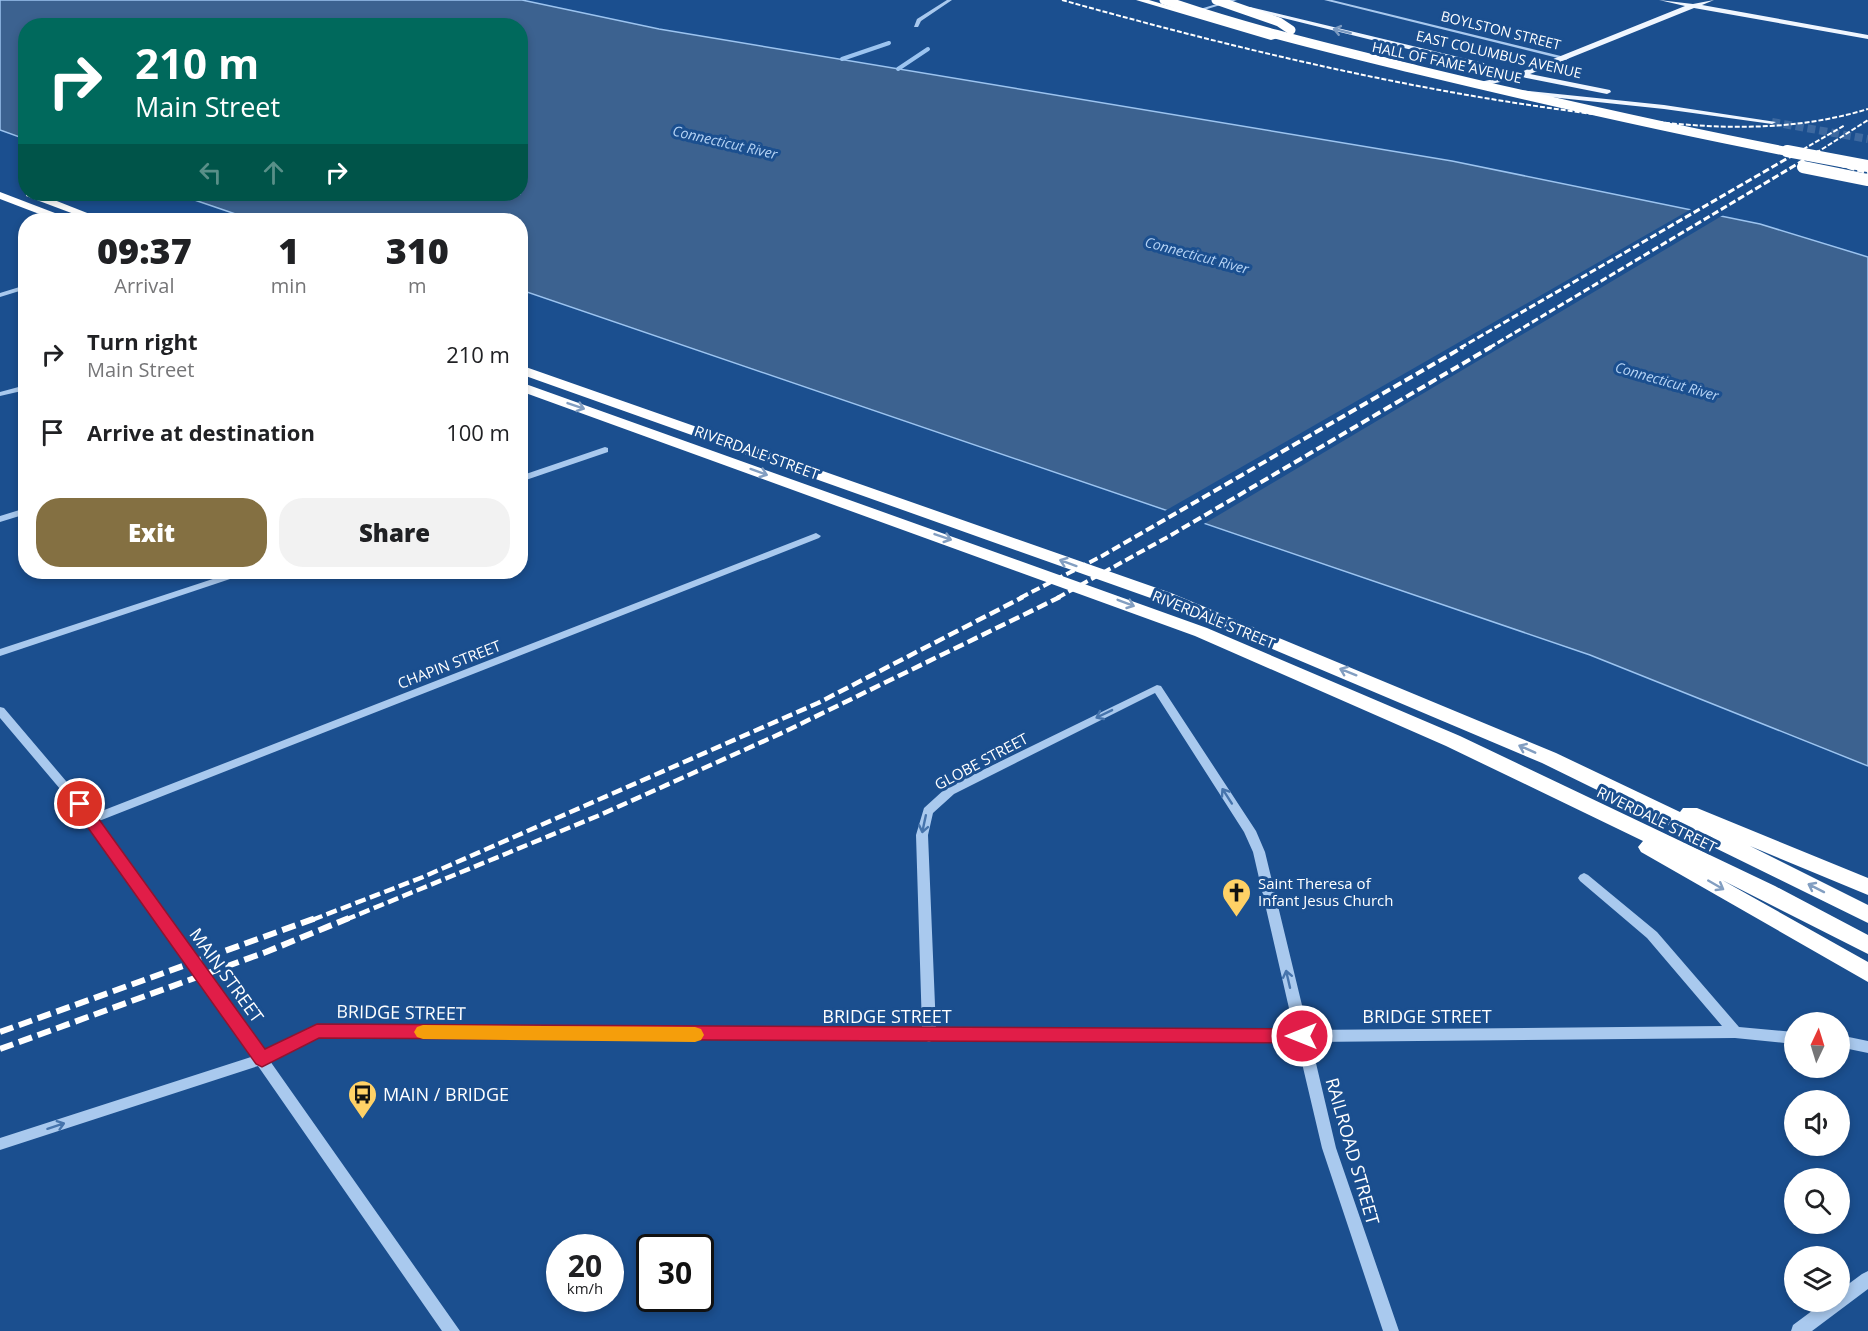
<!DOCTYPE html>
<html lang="en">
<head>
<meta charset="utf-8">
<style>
  :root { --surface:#fff; --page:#f2f2f2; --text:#202124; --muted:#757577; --accent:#847042 }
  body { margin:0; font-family:"Open Sans",sans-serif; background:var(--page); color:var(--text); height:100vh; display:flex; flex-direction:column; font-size:22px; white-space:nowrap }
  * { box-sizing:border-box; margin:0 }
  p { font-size:20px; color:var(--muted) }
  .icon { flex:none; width:33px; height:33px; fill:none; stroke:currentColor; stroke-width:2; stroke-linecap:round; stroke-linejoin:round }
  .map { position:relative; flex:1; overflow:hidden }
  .drawer { position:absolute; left:18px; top:213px; width:510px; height:366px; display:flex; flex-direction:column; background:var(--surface); border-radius:24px; box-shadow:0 3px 9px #0003 }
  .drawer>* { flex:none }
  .hud { position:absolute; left:18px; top:18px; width:510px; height:183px; border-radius:24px; box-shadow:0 3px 9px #0003; background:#00695c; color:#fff; overflow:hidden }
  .needle { width:39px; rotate:4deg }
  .controls { position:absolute; left:1784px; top:1012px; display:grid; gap:12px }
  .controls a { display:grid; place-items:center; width:66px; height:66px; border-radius:50%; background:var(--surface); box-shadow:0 3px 9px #0003; font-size:30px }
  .speed { position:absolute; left:546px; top:1234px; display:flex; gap:12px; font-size:30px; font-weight:700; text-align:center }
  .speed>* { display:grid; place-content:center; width:78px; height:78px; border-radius:50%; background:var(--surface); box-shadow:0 3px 9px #0003; line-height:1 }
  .speed small { font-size:15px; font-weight:400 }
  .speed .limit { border:3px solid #111; border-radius:9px; background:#fff; color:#111 }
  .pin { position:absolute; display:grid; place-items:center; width:51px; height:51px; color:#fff; margin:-26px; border:3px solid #fff; border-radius:50%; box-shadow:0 2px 6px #0007 }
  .me { position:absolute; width:66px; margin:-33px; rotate:270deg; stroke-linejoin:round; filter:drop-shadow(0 0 4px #0008) }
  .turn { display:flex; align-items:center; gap:21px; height:126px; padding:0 18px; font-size:27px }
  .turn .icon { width:78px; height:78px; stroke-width:2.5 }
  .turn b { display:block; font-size:42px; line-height:51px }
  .lanes { display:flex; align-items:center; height:57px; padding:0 18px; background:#0003; justify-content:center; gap:30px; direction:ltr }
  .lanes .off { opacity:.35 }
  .eta { display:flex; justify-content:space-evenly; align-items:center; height:102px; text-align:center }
  .eta b { font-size:36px; font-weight:800; line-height:42px }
  .primary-button { display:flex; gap:12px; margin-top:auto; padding:12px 18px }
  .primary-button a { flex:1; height:69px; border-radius:24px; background:var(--accent); color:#fff; font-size:24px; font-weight:800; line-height:69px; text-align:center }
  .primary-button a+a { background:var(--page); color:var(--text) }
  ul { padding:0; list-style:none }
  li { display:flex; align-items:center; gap:18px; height:78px; padding:0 18px }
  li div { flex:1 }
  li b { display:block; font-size:22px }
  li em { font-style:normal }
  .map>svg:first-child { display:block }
</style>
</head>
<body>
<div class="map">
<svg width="1868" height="1331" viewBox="0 0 1868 1331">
  <rect width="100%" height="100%" fill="#1b4f8f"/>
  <path fill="#3c6290" stroke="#9cc4f0" stroke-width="1.5" d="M 0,0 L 522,0 L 659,29 L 1452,161 L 1760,224 L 1868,257 L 1868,766 L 1590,655 L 521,290 L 520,220 L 253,220 L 177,194 L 520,194 L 520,26 L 26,26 L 25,139 L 0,130 Z"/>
  <path fill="#1b4f8f" d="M 1693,208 L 1725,214 L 1202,525 L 1163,512 Z"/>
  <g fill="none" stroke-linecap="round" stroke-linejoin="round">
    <g stroke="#9cc4f0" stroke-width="4">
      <path d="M 842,59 L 889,43"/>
      <path d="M 898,69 L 928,49"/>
    </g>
    <path stroke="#3d69a0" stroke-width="8" stroke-dasharray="8 4" stroke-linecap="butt" d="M 1772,122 L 1868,139"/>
    <g fill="#a9c9ee" fill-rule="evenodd">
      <path d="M 947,0 L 952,0 L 921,21 L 918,27 L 914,27 L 917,19 Z"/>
      <path d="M 1230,0 L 1237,0 L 1194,13 L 1190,12 Z"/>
      <path d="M 1324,0 L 1332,0 L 1569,58 L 1566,60 Z"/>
      <path d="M 26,285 L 26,289 L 0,297 L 0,293 Z"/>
      <path d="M 26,385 L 26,390 L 0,396 L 0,392 Z"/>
      <path d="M 605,447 L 608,448 L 608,452 L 520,482 L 520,476 Z"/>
      <path d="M 26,508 L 26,514 L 0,522 L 0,516 Z"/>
      <path d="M 816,533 L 821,536 L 819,538 L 99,821 L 263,1052 L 317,1025 L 922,1028 L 916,835 L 924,808 L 946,788 L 1157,685 L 1161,686 L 1256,831 L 1265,852 L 1308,1030 L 1722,1026 L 1647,938 L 1580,881 L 1578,878 L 1580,875 L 1584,873 L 1588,875 L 1657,932 L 1739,1027 L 1794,1032 L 1794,1044 L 1735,1038 L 1311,1042 L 1336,1148 L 1399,1331 L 1383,1331 L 1322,1148 L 1297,1042 L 934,1040 L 929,1042 L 924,1040 L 319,1037 L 270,1061 L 460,1331 L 442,1331 L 258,1066 L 0,1150 L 0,1138 L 251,1057 L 88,822 L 0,718 L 0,707 L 4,708 L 94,814 ZM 1155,693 L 1244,832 L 1253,852 L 1294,1030 L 936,1029 L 928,835 L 933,813 L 954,794 Z"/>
      <path d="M 234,572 L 247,572 L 245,574 L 0,656 L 0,649 Z"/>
      <path d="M 1839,1035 L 1868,1041 L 1868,1053 L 1839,1047 Z"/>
      <path d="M 1868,1271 L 1868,1289 L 1812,1331 L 1791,1331 L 1793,1325 L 1824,1302 L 1839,1302 L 1839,1291 L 1862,1274 Z"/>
    </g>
    <g fill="#f0f6ff" fill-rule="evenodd">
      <path d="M 1659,0 L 1693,4 L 1714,0 L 1702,5 L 1868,35 L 1868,39 L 1694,8 L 1530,74 L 1610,90 L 1611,92 L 1607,94 L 1522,77 L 1478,87 L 1475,83 L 1513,75 L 1247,9 L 1250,7 L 1521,72 L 1685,6 Z"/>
      <path d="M 1519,90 L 1664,105 L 1776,122 L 1772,124 L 1664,109 L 1522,94 L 1519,94 Z"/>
    </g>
    <g fill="#fff" fill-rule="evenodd">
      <path d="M 1136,0 L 1149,0 L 1278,38 L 1271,40 Z"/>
      <path d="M 0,192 L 68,218 L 70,220 L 55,220 L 0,199 Z"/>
      <path d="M 26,193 L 39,194 L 105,220 L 90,220 L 26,196 Z"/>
      <path d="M 520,365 L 1171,593 L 1556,753 L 1680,812 L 1683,808 L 1697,808 L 1868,878 L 1868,895 L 1750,846 L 1868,905 L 1868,923 L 1542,763 L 1159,601 L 520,374 Z"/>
      <path d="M 520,382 L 1207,628 L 1460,736 L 1775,886 L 1868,935 L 1868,954 L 1722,880 L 1868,962 L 1868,982 L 1641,852 L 1638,847 L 1643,841 L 1446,746 L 1195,636 L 520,391 Z"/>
    </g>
    <g stroke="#fff" stroke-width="2" stroke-dasharray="5 2" stroke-linecap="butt">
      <path d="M 1062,0 C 1230,47 1399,88 1571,111 C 1672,125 1770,139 1868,109"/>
      <path d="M 1705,133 L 1796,153"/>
      <path d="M 1797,153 L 1845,125"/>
      <path d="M 1816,153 L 1868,120"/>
    </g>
    <g stroke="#fff" stroke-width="3" stroke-dasharray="7 3" stroke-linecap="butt">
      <path d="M 1790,151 L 1868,173"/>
      <path d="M 1460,348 L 1800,151"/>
      <path d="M 1489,348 L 1819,151"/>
    </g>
    <g stroke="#fff" stroke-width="4" stroke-dasharray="9 4" stroke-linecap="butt">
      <path d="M 1020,598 L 1102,556 L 1463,347"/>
      <path d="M 1057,598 L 1166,538 L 1491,347"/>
    </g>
    <g stroke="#fff" stroke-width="4.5" stroke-dasharray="11 4.5" stroke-linecap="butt">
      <path d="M 312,920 L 423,877 L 818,703 L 1023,597"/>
      <path d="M 345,920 L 600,815 L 784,732 L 1060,597"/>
    </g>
    <g stroke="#fff" stroke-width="6" stroke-dasharray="14 6" stroke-linecap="butt">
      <path d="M 0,1032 L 316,918"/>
      <path d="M 0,1049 L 266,952 L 349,918"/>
    </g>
    <g stroke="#fff" stroke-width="9">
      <path d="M 1164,0 C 1247,29 1333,49 1418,70 C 1543,100 1669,129 1795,153"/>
      <path d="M 1216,0 L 1279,22 L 1291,30"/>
    </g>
    <g stroke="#fff" stroke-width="12">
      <path d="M 1787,151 L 1868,166"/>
      <path d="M 1803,167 L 1868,180"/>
    </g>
  </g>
  <defs><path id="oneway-shaft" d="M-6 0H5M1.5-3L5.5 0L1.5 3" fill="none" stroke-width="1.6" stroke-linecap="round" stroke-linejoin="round" transform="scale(1.5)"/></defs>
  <use stroke="#7b9ac1" href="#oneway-shaft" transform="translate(1342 31) rotate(-166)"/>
  <g stroke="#829ec1">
    <use href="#oneway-shaft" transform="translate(576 406) rotate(19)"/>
    <use href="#oneway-shaft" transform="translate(759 472) rotate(20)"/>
    <use href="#oneway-shaft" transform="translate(943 537) rotate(19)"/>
    <use href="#oneway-shaft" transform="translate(1068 563) rotate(-160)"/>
    <use href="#oneway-shaft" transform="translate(1126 603) rotate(21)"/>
    <use href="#oneway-shaft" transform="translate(1348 672) rotate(-158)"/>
    <use href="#oneway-shaft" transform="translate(1527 749) rotate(-156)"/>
    <use href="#oneway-shaft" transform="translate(1716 885) rotate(30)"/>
    <use href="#oneway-shaft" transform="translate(1816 888) rotate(-153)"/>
  </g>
  <g stroke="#4674ac">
    <use href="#oneway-shaft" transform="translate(1104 714) rotate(154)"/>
    <use href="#oneway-shaft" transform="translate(1227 796) rotate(-123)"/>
    <use href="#oneway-shaft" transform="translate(924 824) rotate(102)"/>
    <use href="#oneway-shaft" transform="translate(1288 979) rotate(-103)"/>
    <use href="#oneway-shaft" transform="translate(56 1126) rotate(-18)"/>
  </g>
  <path fill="#e11d48" stroke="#92132f" stroke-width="1.5" d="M 80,799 L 85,800 L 265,1049 L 317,1024 L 1302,1029 L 1309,1031 L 1311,1036 L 1309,1041 L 1302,1043 L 319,1038 L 262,1067 L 256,1064 L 74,808 L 72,804 Z"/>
  <path fill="#f59e0b" d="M 423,1025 L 695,1027 L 701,1029 L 704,1035 L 701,1040 L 695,1042 L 423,1039 L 417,1037 L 414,1032 L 417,1027 Z"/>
  <defs>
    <symbol id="church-pin" viewBox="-11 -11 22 30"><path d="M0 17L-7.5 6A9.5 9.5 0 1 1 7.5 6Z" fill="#ffd166" stroke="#1b4f8f"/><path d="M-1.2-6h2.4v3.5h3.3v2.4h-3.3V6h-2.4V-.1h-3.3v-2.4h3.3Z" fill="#111"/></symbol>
    <symbol id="bus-pin" viewBox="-11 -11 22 30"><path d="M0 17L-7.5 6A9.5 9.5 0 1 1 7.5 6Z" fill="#ffd166" stroke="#1b4f8f"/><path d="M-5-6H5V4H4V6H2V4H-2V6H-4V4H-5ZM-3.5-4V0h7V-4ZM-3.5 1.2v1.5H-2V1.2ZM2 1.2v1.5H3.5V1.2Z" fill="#111"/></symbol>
  </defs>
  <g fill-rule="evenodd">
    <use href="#church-pin" x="1220" y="876" width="33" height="45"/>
    <use href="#bus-pin" x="346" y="1078" width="33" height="45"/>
  </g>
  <g text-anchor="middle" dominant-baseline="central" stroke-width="6" stroke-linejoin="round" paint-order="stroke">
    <g font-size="14" fill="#fff" stroke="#1b4f8f">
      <text transform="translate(1501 30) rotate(14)">BOYLSTON STREET</text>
      <text transform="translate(1499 54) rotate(13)">EAST COLUMBUS AVENUE</text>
      <text transform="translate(1447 62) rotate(12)">HALL OF FAME AVENUE</text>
    </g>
    <g font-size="14" font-style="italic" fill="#b5d3f5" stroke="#1b4f8f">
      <text transform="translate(725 142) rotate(13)">Connecticut River</text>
      <text transform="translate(1197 255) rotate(15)">Connecticut River</text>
      <text transform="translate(1667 381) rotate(16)">Connecticut River</text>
    </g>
    <g font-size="15" fill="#fff" stroke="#1b4f8f">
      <text transform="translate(757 452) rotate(20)">RIVERDALE STREET</text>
      <text transform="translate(1214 619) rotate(22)">RIVERDALE STREET</text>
      <text transform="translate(449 664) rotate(-21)">CHAPIN STREET</text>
      <text transform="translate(981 761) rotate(-28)">GLOBE STREET</text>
      <text transform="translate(1657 819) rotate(26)">RIVERDALE STREET</text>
    </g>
    <g font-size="15" fill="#fff" stroke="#1b4f8f" text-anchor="start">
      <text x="1258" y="883">Saint Theresa of<tspan x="1258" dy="17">Infant Jesus Church</tspan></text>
    </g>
    <g font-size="18" fill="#fff" stroke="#1b4f8f">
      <text transform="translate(227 975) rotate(54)">MAIN STREET</text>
      <text transform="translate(401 1012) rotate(1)">BRIDGE STREET</text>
      <text x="887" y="1016">BRIDGE STREET</text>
      <text x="1427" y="1016">BRIDGE STREET</text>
      <text transform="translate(1353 1151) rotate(74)">RAILROAD STREET</text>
    </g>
    <g font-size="18" fill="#fff" stroke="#1b4f8f" text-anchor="start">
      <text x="383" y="1094">MAIN / BRIDGE</text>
    </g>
  </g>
</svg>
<div class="controls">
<a><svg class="needle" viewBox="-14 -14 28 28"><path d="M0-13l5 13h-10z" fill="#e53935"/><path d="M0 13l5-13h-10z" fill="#757577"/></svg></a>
<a><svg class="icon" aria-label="sound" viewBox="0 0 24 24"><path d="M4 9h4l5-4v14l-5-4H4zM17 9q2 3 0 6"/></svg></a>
<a><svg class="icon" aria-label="search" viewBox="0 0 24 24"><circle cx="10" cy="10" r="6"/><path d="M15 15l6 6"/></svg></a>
<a><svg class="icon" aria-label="layers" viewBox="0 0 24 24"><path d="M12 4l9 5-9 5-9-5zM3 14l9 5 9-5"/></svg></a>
</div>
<div class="speed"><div>20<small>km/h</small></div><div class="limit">30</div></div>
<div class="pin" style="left:80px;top:804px;background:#d93025"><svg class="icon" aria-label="arrive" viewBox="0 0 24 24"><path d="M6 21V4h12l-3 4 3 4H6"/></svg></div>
<svg class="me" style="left:1302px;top:1036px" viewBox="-20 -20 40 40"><circle r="17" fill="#e11d48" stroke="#fff" stroke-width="3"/><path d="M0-11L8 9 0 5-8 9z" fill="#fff"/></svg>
<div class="hud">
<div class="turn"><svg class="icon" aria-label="right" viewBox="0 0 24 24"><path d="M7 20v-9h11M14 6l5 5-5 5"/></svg><div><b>210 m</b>Main Street</div></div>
<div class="lanes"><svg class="icon off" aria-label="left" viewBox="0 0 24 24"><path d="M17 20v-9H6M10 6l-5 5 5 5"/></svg><svg class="icon off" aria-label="ahead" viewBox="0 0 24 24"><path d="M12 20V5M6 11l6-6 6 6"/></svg><svg class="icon" aria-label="right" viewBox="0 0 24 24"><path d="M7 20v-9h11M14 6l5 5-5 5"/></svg></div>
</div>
<section class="drawer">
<div class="eta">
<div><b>09:37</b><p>Arrival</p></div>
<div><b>1</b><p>min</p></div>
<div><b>310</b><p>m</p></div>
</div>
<ul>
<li><svg class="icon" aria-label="right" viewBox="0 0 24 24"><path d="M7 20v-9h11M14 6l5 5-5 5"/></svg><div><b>Turn right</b><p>Main Street</p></div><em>210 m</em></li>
<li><svg class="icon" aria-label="arrive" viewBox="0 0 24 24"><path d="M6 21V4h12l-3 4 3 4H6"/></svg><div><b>Arrive at destination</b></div><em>100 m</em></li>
</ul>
<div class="primary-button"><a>Exit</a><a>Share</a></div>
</section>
</div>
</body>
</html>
